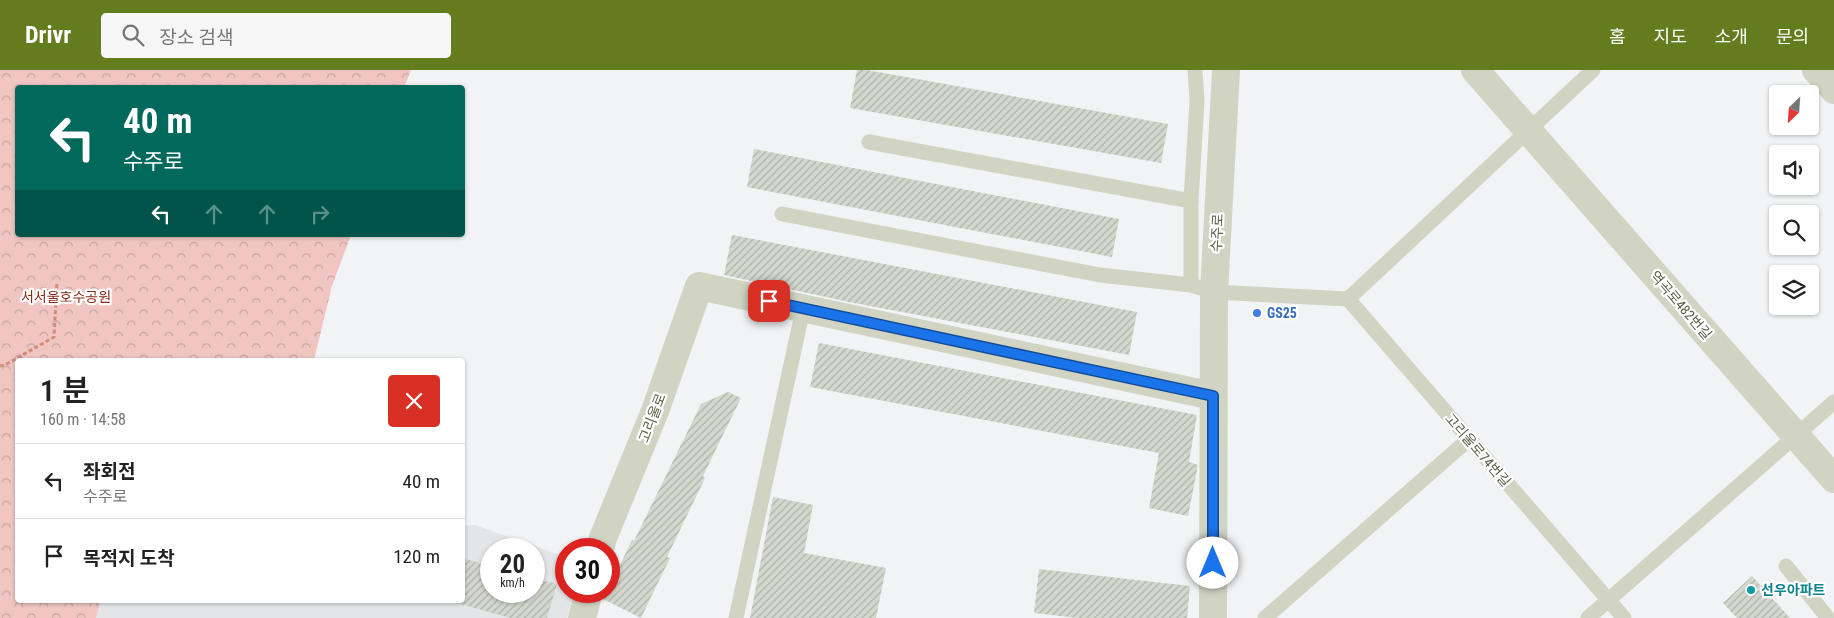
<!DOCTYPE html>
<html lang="ko">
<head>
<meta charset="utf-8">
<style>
  :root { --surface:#fff; --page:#f6f6f6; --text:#222; --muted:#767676; --line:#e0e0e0; --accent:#637c1d }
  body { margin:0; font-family:"Roboto Condensed","Noto Sans KR",sans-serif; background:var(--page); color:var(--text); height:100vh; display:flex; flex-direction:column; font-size:19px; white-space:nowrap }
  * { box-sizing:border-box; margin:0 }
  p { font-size:16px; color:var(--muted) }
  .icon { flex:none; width:28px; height:28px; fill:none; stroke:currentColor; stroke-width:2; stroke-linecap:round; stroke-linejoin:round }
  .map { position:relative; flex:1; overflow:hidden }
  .details { position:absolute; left:15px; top:288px; width:450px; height:245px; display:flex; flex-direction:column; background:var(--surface); border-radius:5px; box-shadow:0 1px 4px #0004 }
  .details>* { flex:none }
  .banner { position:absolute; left:15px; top:15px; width:450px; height:152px; border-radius:5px; box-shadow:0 1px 4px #0004; background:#00695c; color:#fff; overflow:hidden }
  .needle { width:32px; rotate:205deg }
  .fabs { position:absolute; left:1769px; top:15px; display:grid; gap:10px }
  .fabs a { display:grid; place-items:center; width:50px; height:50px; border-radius:5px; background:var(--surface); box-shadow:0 1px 4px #0004; font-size:25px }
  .speed { position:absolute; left:480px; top:468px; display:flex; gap:10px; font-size:25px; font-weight:700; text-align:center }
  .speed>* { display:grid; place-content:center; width:65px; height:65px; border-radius:50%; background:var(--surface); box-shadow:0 1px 4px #0004; line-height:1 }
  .speed small { font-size:12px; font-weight:400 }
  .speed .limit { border:8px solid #d22; background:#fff; color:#111 }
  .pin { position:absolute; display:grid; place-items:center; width:42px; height:42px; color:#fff; margin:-21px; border-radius:10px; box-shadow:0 2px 8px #0006 }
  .me { position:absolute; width:55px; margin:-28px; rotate:0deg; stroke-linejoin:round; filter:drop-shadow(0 0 4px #0008) }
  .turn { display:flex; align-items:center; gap:18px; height:105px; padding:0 25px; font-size:22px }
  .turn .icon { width:65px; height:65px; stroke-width:2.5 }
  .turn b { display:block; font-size:35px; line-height:42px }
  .lanes { display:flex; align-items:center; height:48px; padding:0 25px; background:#0003; justify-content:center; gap:25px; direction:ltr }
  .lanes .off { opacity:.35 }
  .round { display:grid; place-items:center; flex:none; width:52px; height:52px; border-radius:5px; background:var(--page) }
  .summary { display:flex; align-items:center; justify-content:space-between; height:85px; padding:0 25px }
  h1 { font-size:30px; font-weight:600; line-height:38px }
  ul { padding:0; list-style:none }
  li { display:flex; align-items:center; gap:15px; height:75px; padding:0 25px; border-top:1px solid var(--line) }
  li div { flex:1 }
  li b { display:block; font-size:19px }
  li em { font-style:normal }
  header { display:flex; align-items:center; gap:30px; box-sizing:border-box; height:70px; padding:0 25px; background:var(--accent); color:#fff }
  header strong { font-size:24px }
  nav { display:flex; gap:28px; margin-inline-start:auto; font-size:18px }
  .search { width:350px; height:45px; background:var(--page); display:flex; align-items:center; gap:12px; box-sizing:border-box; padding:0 18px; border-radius:5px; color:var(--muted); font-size:19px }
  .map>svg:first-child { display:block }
</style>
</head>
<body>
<header>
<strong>Drivr</strong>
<div class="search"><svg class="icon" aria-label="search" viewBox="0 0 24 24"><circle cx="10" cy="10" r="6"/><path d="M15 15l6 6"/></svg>장소 검색</div>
<nav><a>홈</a><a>지도</a><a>소개</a><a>문의</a></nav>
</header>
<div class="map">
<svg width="1834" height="548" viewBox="0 0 1834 548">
  <defs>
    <pattern id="park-crowns" width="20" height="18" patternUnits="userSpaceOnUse" patternTransform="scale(1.25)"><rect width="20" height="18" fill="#f1c6c2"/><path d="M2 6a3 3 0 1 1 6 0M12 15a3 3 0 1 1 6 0" fill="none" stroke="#c6a4a0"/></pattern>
    <pattern id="building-hatch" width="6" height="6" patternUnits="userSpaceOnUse" patternTransform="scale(1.25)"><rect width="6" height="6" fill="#d4d7ce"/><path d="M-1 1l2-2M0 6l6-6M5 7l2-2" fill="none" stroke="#afb2a9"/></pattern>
  </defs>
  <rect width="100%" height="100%" fill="#f2f3f5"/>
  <path fill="#e3e5e6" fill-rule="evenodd" d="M 475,455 L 566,487 L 566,521 L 574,521 L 567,548 L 96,548 L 101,530 L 462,530 L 463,456 ZM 491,479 L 534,479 L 534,521 L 491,521 Z"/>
  <path fill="url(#park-crowns)" d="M 0,0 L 411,0 L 404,18 L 18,18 L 18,165 L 351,165 L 332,216 L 314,290 L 18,290 L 18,530 L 101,530 L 96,548 L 0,548 Z"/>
  <g fill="url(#building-hatch)">
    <path d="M 857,0 L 867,0 L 1168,54 L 1161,93 L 850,38 Z"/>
    <path d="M 754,79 L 1119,149 L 1112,187 L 747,117 Z"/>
    <path d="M 732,165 L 1137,242 L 1129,285 L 849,232 L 724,205 Z"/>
    <path d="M 819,273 L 1197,345 L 1189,392 L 1198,395 L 1188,446 L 1149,438 L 1159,383 L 810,317 Z"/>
    <path d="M 728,322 L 741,328 L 703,406 L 705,408 L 667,487 L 670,488 L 641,548 L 603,529 L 607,521 L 609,521 L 609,518 L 632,470 L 634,471 L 701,334 Z"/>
    <path d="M 773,427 L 813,435 L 804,483 L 886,498 L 876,548 L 750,548 Z"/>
    <path d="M 462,488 L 491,496 L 491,521 L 534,521 L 534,508 L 557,514 L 547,548 L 511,548 L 446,530 L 462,530 Z"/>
    <path d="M 1039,499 L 1190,516 L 1187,548 L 1078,548 L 1034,543 Z"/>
    <path d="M 1752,506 L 1790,548 L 1737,548 L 1723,533 Z"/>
  </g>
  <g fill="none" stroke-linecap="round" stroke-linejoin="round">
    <path stroke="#d18b78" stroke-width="3" stroke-dasharray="4 2.5" stroke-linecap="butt" d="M 0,296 L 5,295 L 54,267 L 57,212"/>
    <g stroke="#d1d4c3" stroke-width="15">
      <path d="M 869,72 L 1191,131"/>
      <path d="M 782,144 L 1100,205 L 1191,215 L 1214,222 L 1348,229"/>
      <path d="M 1191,215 L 1191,131 L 1197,31 L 1195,0"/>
      <path d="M 1348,229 L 1624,548"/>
      <path d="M 1348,229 L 1593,0"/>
      <path d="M 1786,496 L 1828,548"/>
      <path d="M 736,548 L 803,239"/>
      <path d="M 1265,548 L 1469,369"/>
      <path d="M 1588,548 L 1834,332"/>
    </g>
    <g stroke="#d1d4c3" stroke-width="28">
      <path d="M 1475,0 L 1834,409"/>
      <path d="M 1816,0 L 1834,20"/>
      <path d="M 600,479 L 603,468 L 655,341 L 699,216 L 1213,326"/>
      <path d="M 582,548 L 589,521"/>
      <path d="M 1213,548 L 1214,222 L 1226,0"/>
    </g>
  </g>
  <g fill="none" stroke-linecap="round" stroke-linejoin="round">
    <defs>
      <path id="route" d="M 769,231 L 1213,326 L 1213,493"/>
    </defs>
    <use href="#route" stroke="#114b97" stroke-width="12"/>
    <use href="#route" stroke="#1a73e8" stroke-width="9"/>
  </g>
  <circle fill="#3f7fe0" stroke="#fff" stroke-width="2" cx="1257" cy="243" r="5"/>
  <circle fill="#0f9aa8" stroke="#fff" stroke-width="2" cx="1751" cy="520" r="5"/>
  <g text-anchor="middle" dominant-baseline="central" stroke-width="4.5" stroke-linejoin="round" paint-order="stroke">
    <g font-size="14" fill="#5d6149" stroke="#fff">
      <text transform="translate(1217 163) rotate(-87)">수주로</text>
      <text transform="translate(1681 235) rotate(49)">역곡로482번길</text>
      <text transform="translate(652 348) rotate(-69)">고리울로</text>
      <text transform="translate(1478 380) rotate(49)">고리울로74번길</text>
    </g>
    <g font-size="14" fill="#862c16" stroke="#fff">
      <text x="66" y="227">서서울호수공원</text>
    </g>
    <g font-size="14" font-weight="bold" fill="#366cbe" stroke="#fff" text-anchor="start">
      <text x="1267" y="243">GS25</text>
    </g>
    <g font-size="14" font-weight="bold" fill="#0d838f" stroke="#fff" text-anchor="start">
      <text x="1761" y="520">선우아파트</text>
    </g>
  </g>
</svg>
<div class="fabs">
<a><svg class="needle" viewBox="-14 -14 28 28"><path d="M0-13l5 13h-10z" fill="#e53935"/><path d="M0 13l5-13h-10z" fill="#767676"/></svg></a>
<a><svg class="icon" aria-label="sound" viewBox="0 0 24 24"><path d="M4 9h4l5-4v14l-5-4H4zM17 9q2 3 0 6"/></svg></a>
<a><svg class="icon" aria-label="search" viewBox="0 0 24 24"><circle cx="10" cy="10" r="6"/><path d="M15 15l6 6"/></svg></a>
<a><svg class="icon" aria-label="layers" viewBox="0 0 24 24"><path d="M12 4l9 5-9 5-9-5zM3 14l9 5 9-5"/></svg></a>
</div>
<div class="speed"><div>20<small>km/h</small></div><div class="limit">30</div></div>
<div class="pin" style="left:769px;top:231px;background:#d93025"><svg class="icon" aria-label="arrive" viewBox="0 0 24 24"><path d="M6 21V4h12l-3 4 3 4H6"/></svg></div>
<svg class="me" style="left:1213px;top:493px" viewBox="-20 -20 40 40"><circle r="19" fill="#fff"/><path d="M0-13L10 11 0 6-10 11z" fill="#1a73e8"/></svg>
<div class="banner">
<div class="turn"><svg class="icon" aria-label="left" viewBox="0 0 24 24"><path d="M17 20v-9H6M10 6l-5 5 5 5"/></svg><div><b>40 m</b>수주로</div></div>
<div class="lanes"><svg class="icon" aria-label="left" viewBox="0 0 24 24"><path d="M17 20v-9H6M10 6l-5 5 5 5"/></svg><svg class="icon off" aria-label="ahead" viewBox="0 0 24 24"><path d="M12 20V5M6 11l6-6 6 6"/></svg><svg class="icon off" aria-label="ahead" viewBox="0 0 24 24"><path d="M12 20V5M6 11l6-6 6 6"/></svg><svg class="icon off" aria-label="right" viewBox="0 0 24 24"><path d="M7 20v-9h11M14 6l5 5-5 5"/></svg></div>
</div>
<section class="details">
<div class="summary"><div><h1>1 분</h1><p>160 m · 14:58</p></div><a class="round" style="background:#d93025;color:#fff"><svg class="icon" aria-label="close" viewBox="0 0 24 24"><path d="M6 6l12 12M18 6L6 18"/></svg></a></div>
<ul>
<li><svg class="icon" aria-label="left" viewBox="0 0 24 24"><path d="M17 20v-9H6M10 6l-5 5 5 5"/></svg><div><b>좌회전</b><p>수주로</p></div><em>40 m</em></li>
<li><svg class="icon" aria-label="arrive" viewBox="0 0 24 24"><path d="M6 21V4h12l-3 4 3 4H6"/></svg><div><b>목적지 도착</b></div><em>120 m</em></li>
</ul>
</section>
</div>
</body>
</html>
